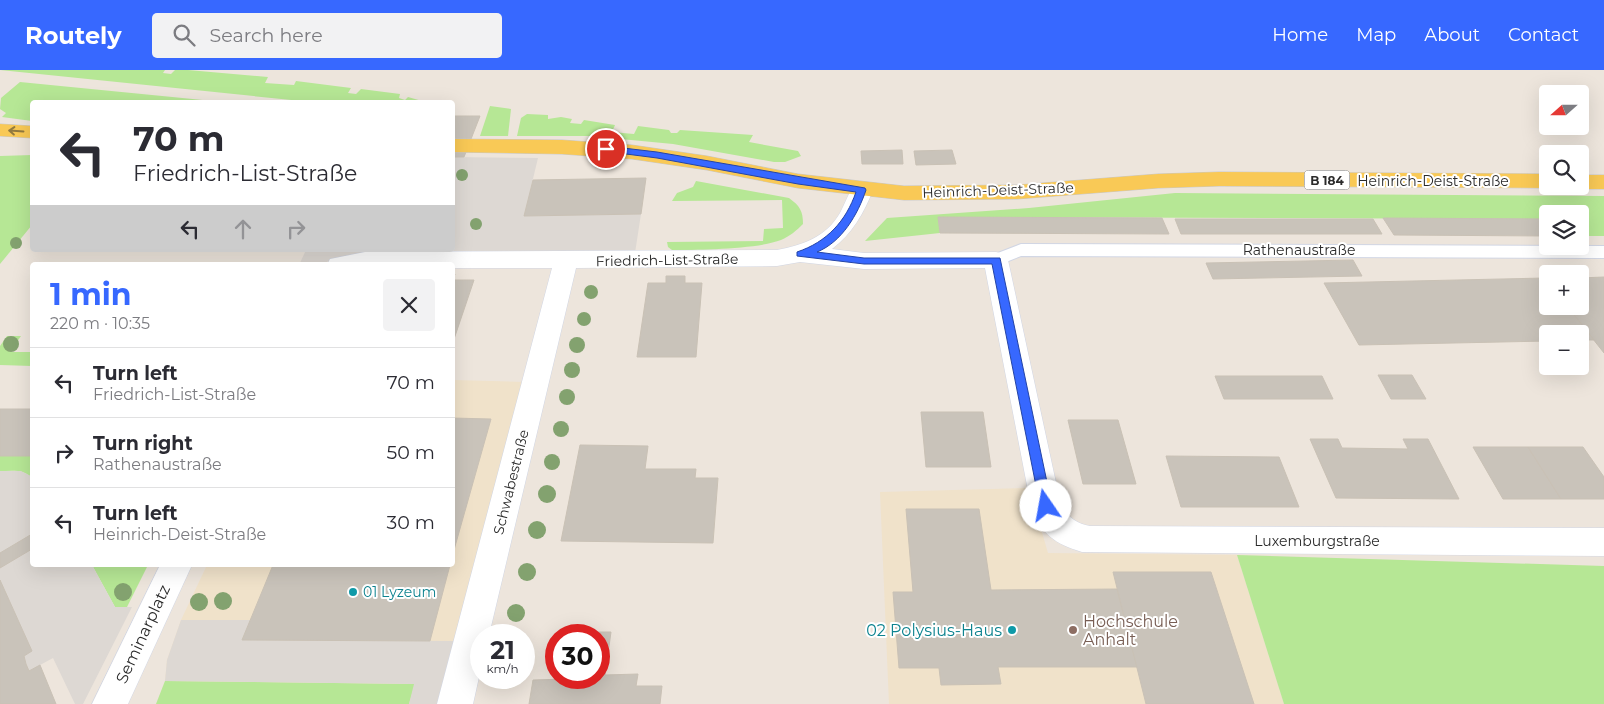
<!DOCTYPE html>
<html lang="en">
<head>
<meta charset="utf-8">
<style>
  :root { --surface:#fff; --page:#f2f2f3; --text:#2b2b33; --muted:#7c7c81; --line:#e1e1e2; --accent:#3768ff }
  body { margin:0; font-family:Montserrat,sans-serif; background:var(--page); color:var(--text); height:100vh; display:flex; flex-direction:column; font-size:19px; white-space:nowrap }
  * { box-sizing:border-box; margin:0 }
  p { font-size:16px; color:var(--muted) }
  .icon { flex:none; width:28px; height:28px; fill:none; stroke:currentColor; stroke-width:2; stroke-linecap:round; stroke-linejoin:round }
  .map { position:relative; flex:1; overflow:hidden }
  .details { position:absolute; left:30px; top:192px; width:425px; height:305px; display:flex; flex-direction:column; background:var(--surface); border-radius:5px; box-shadow:0 5px 20px #0002 }
  .details>* { flex:none }
  .hud { position:absolute; left:30px; top:30px; width:425px; height:152px; border-radius:5px; box-shadow:0 5px 20px #0002; background:#fff; color:var(--text); overflow:hidden }
  .needle { width:32px; rotate:249deg }
  .fabs { position:absolute; left:1539px; top:15px; display:grid; gap:10px }
  .fabs a { display:grid; place-items:center; width:50px; height:50px; border-radius:5px; background:var(--surface); box-shadow:0 5px 20px #0002; font-size:25px }
  .speed { position:absolute; left:470px; top:554px; display:flex; gap:10px; font-size:25px; font-weight:700; text-align:center }
  .speed>* { display:grid; place-content:center; width:65px; height:65px; border-radius:50%; background:var(--surface); box-shadow:0 5px 20px #0002; line-height:1 }
  .speed small { font-size:12px; font-weight:400 }
  .speed .limit { border:8px solid #d22; background:#fff; color:#111 }
  .pin { position:absolute; display:grid; place-items:center; width:42px; height:42px; color:#fff; margin:-21px; border:2px solid #fff; border-radius:50%; box-shadow:0 1px 5px #0007 }
  .me { position:absolute; width:55px; margin:-28px; rotate:348deg; stroke-linejoin:round; filter:drop-shadow(0 0 4px #0008) }
  .turn { display:flex; align-items:center; gap:18px; height:105px; padding:0 20px; font-size:22px }
  .turn .icon { width:65px; height:65px; stroke-width:2.5 }
  .turn b { display:block; font-size:35px; line-height:42px }
  .lanes { display:flex; align-items:center; height:48px; padding:0 20px; background:#0003; justify-content:center; gap:25px; direction:ltr }
  .lanes .off { opacity:.35 }
  .round { display:grid; place-items:center; flex:none; width:52px; height:52px; border-radius:5px; background:var(--page) }
  .summary { display:flex; align-items:center; justify-content:space-between; height:85px; padding:0 20px }
  h1 { font-size:30px; font-weight:700; line-height:38px; color:var(--accent) }
  ul { padding:0; list-style:none }
  li { display:flex; align-items:center; gap:15px; height:70px; padding:0 20px; border-top:1px solid var(--line) }
  li div { flex:1 }
  li b { display:block; font-size:19px }
  li em { font-style:normal }
  header { display:flex; align-items:center; gap:30px; box-sizing:border-box; height:70px; padding:0 25px; background:var(--accent); color:#fff }
  header strong { font-size:24px }
  nav { display:flex; gap:28px; margin-inline-start:auto; font-size:18px }
  .search { width:350px; height:45px; background:var(--page); display:flex; align-items:center; gap:12px; box-sizing:border-box; padding:0 18px; border-radius:5px; color:var(--muted); font-size:19px }
  .map>svg:first-child { display:block }
</style>
</head>
<body>
<header>
<strong>Routely</strong>
<div class="search"><svg class="icon" aria-label="search" viewBox="0 0 24 24"><circle cx="10" cy="10" r="6"/><path d="M15 15l6 6"/></svg>Search here</div>
<nav><a>Home</a><a>Map</a><a>About</a><a>Contact</a></nav>
</header>
<div class="map">
<svg width="1604" height="634" viewBox="0 0 1604 634">
  <rect width="100%" height="100%" fill="#ede5dc"/>
  <g fill="#f0e2ca">
    <path d="M 453,310 L 524,312 L 440,634 L 156,634 L 165,612 L 167,590 L 181,550 L 207,495 L 452,495 Z"/>
    <path d="M 1029,418 L 1048,483 L 1237,485 L 1284,634 L 889,634 L 880,422 Z"/>
  </g>
  <g fill="#b6e795">
    <path d="M 0,0 L 165,0 L 163,3 L 171,4 L 175,0 L 188,0 L 268,7 L 265,13 L 294,15 L 296,11 L 351,18 L 348,23 L 356,24 L 361,19 L 400,24 L 399,28 L 405,30 L 408,27 L 422,31 L 421,32 L 311,32 Z"/>
    <path d="M 20,12 L 223,32 L 32,32 L 32,51 L 2,47 L 6,43 L 0,39 L 1,28 Z"/>
    <path d="M 490,36 L 511,39 L 508,66 L 480,66 Z"/>
    <path d="M 527,44 L 548,45 L 548,49 L 561,47 L 572,49 L 570,53 L 581,54 L 584,50 L 615,55 L 612,62 L 634,64 L 638,56 L 669,60 L 671,63 L 677,63 L 680,60 L 753,65 L 749,72 L 798,81 L 801,86 L 785,92 L 774,92 L 673,74 L 589,66 L 517,66 L 521,48 Z"/>
    <path d="M 32,85 L 32,155 L 0,194 L 0,86 Z"/>
    <path d="M 696,111 L 789,128 C 800,136 803,141 803,154 C 796,161 790,166 781,170 C 758,179 699,180 672,180 L 668,177 L 667,172 L 763,171 L 764,159 L 783,158 L 782,130 L 672,131 L 677,123 L 693,117 Z"/>
    <path d="M 1175,123 L 1604,126 L 1604,166 L 1589,166 L 1580,155 L 1580,144 L 1548,144 L 1547,149 L 938,147 L 940,163 L 865,171 L 887,148 L 1029,138 Z"/>
    <path d="M 7,266 L 21,266 L 10,282 L 32,282 L 32,296 L 0,295 L 0,276 Z"/>
    <path d="M 0,386 L 32,386 L 32,410 C 26,398 11,401 0,401 Z"/>
    <path d="M 1237,485 L 1604,496 L 1604,634 L 1284,634 Z"/>
    <path d="M 92,495 L 148,495 L 127,537 L 115,537 Z"/>
    <path d="M 165,611 L 415,614 L 409,634 L 156,634 Z"/>
  </g>
  <g fill="#ddd8d3">
    <path d="M 453,87 L 538,88 L 524,146 L 641,144 L 635,183 L 355,184 L 333,189 L 320,195 L 299,195 L 306,180 L 452,180 Z"/>
    <path d="M 0,401 L 21,401 L 31,406 L 32,410 L 32,495 L 92,495 L 115,537 L 132,537 L 83,634 L 75,634 L 53,588 L 29,601 L 26,594 L 24,586 L 32,581 L 0,510 Z"/>
    <path d="M 181,550 L 251,550 L 243,570 L 456,571 L 440,634 L 409,634 L 414,614 L 165,611 L 167,590 Z"/>
  </g>
  <g fill="#c9c3ba" stroke="#c9c1b5">
    <path d="M 452,46 L 480,46 L 464,87 L 452,87 Z"/>
    <path d="M 902,80 L 903,94 L 862,94 L 861,81 Z"/>
    <path d="M 952,80 L 956,94 L 916,95 L 914,81 Z"/>
    <path d="M 646,108 L 641,144 L 524,146 L 533,110 Z"/>
    <path d="M 938,147 L 1162,148 L 1169,164 L 940,163 Z"/>
    <path d="M 1383,148 L 1548,149 L 1548,166 L 1394,165 Z"/>
    <path d="M 1175,149 L 1373,149 L 1382,164 L 1181,164 Z"/>
    <path d="M 1353,190 L 1362,206 L 1213,209 L 1206,193 Z"/>
    <path d="M 452,204 L 455,204 L 453,210 L 474,210 L 452,275 Z"/>
    <path d="M 666,206 L 685,206 L 685,213 L 702,213 L 696,287 L 637,287 L 648,213 L 666,213 Z"/>
    <path d="M 1604,207 L 1604,283 L 1567,236 L 1580,236 L 1580,208 Z"/>
    <path d="M 1545,208 L 1548,212 L 1548,236 L 1567,236 L 1594,270 L 1580,270 L 1580,264 L 1548,264 L 1548,271 L 1359,275 L 1324,213 Z"/>
    <path d="M 1378,305 L 1412,305 L 1426,329 L 1391,329 Z"/>
    <path d="M 1215,306 L 1322,306 L 1333,329 L 1224,329 Z"/>
    <rect x="0" y="339" width="32" height="47"/>
    <path d="M 921,342 L 983,342 L 991,397 L 926,397 Z"/>
    <path d="M 452,348 L 491,349 L 452,487 Z"/>
    <path d="M 1068,350 L 1118,350 L 1136,414 L 1083,414 Z"/>
    <path d="M 1310,369 L 1338,369 L 1342,378 L 1408,379 L 1403,369 L 1428,369 L 1459,429 L 1336,428 Z"/>
    <path d="M 580,375 L 648,376 L 645,399 L 696,399 L 695,408 L 718,408 L 713,473 L 561,471 Z"/>
    <path d="M 1473,377 L 1528,377 L 1561,429 L 1503,429 Z"/>
    <path d="M 1528,377 L 1583,377 L 1604,407 L 1604,429 L 1561,429 Z"/>
    <path d="M 1166,386 L 1279,387 L 1299,437 L 1181,437 Z"/>
    <path d="M 906,439 L 979,439 L 991,520 L 1117,519 L 1137,597 L 998,597 L 1001,614 L 941,615 L 939,598 L 899,598 L 893,522 L 913,522 Z"/>
    <path d="M 32,464 L 32,479 L 0,498 L 0,483 Z"/>
    <path d="M 273,495 L 450,495 L 430,571 L 242,570 Z"/>
    <path d="M 1113,502 L 1211,502 L 1254,634 L 1146,634 Z"/>
    <path d="M 0,510 L 32,581 L 24,586 L 26,594 L 29,601 L 40,595 L 56,634 L 0,634 Z"/>
    <path d="M 574,562 L 611,562 L 605,605 L 638,604 L 636,616 L 662,616 L 660,634 L 529,634 L 533,610 L 599,608 L 599,565 L 573,565 Z"/>
  </g>
  <g fill="none" stroke-linecap="round" stroke-linejoin="round">
    <defs>
      <path id="lane" d="M 1021,174 L 1604,176 L 1604,188 L 1021,186 L 996,196 L 990,194 L 988,190 L 990,186 Z"/>
      <g id="street">
        <path d="M 862,113 L 870,115 L 873,120 C 864,143 852,164 832,179 L 864,183 L 996,182 L 1005,184 L 1008,190 L 1061,436 C 1068,447 1077,454 1090,456 L 1604,458 L 1604,486 L 1082,482 C 1053,473 1043,465 1031,436 L 985,198 L 864,199 L 800,192 L 777,196 L 576,198 L 489,565 L 481,565 L 481,598 L 473,634 L 437,634 L 552,198 L 452,198 L 452,195 L 327,195 L 330,189 L 365,182 L 777,180 C 803,175 826,167 840,143 C 845,134 848,124 854,115 Z"/>
        <path d="M 160,495 L 192,495 L 128,634 L 92,634 Z"/>
      </g>
      <g id="primary">
        <path d="M 0,54 L 32,56 L 32,68 L 0,66 Z"/>
        <path d="M 452,69 L 562,70 L 632,75 L 707,86 L 798,104 L 904,116 L 1017,115 L 1158,104 L 1219,102 L 1548,104 L 1548,116 L 1555,116 L 1548,118 L 1219,116 L 1158,118 L 1017,129 L 904,130 L 798,118 L 707,100 L 632,89 L 562,84 L 452,82 Z"/>
        <path d="M 1580,105 L 1604,105 L 1604,119 L 1580,119 L 1572,117 L 1580,116 Z"/>
      </g>
    </defs>
    <use href="#lane" stroke="#d1d6e4" stroke-width="2"/>
    <use href="#street" stroke="#d1d6e4" stroke-width="1"/>
    <use href="#primary" stroke="#c8c8c8" stroke-width="1"/>
    <use href="#lane" fill="#fff" fill-rule="evenodd"/>
    <use href="#street" fill="#fff" fill-rule="evenodd"/>
    <use href="#primary" fill="#f9c956" fill-rule="evenodd"/>
  </g>
  <g fill="#83a26f">
    <circle cx="462" cy="105" r="6"/>
    <circle cx="476" cy="154" r="6"/>
    <circle cx="16" cy="173" r="6"/>
    <circle cx="591" cy="222" r="7"/>
    <circle cx="584" cy="249" r="7"/>
    <circle cx="11" cy="274" r="8"/>
    <circle cx="577" cy="275" r="8"/>
    <circle cx="572" cy="300" r="8"/>
    <circle cx="567" cy="327" r="8"/>
    <circle cx="561" cy="359" r="8"/>
    <circle cx="552" cy="392" r="8"/>
    <circle cx="547" cy="424" r="9"/>
    <circle cx="537" cy="460" r="9"/>
    <circle cx="527" cy="502" r="9"/>
    <circle cx="123" cy="522" r="9"/>
    <circle cx="223" cy="531" r="9"/>
    <circle cx="199" cy="532" r="9"/>
    <circle cx="516" cy="543" r="9"/>
  </g>
  <defs><path id="oneway-shaft" d="M-6 0H5M1.5-3L5.5 0L1.5 3" fill="none" stroke-width="1.6" stroke-linecap="round" stroke-linejoin="round" transform="scale(1.25)"/></defs>
  <use stroke="#927a40" href="#oneway-shaft" transform="translate(16 61) rotate(-176)"/>
  <path fill="#3768ff" stroke="#2444a6" d="M 606,76 L 657,82 L 865,118 L 866,120 C 858,144 842,172 817,182 L 864,188 L 1000,188 L 1052,436 L 1050,440 L 1046,442 L 1042,440 L 1040,436 L 992,194 L 864,194 L 797,186 L 797,182 C 827,172 846,151 856,122 L 798,114 L 657,88 L 603,81 L 603,77 Z"/>
  <g fill="#0f9aa8" stroke="#fff" stroke-width="2">
    <circle cx="353" cy="522" r="5"/>
    <circle cx="1012" cy="560" r="5"/>
  </g>
  <circle fill="#8d6e63" stroke="#fff" stroke-width="2" cx="1073" cy="560" r="5"/>
  <g text-anchor="middle" dominant-baseline="central" stroke-width="4" stroke-linejoin="round" paint-order="stroke">
    <rect fill="#fff" stroke="#6b6b6b" stroke-width="1" x="1304.5" y="100.5" width="45" height="19" rx="4"/>
    <g font-size="12" font-weight="bold" fill="#2b2b2b">
      <text x="1327" y="110">B 184</text>
    </g>
    <g font-size="14" fill="#2b2b2b" stroke="#fff">
      <text x="1433" y="111">Heinrich-Deist-Straße</text>
      <text transform="translate(998 120) rotate(-2)">Heinrich-Deist-Straße</text>
      <text x="1299" y="180">Rathenaustraße</text>
      <text transform="translate(667 190) rotate(-1)">Friedrich-List-Straße</text>
      <text transform="translate(511 412) rotate(-76)">Schwabestraße</text>
      <text x="1317" y="471">Luxemburgstraße</text>
    </g>
    <g font-size="14" fill="#0d838f" stroke="#fff" text-anchor="start">
      <text x="363" y="522">01 Lyzeum</text>
    </g>
    <g font-size="16" fill="#785e54" stroke="#fff" text-anchor="start">
      <text x="1083" y="551">Hochschule<tspan x="1083" dy="18">Anhalt</tspan></text>
    </g>
    <g font-size="16" fill="#0d838f" stroke="#fff" text-anchor="end">
      <text x="1002" y="560">02 Polysius-Haus</text>
    </g>
    <g font-size="16" fill="#2b2b2b" stroke="#fff">
      <text transform="translate(143 564) rotate(-65)">Seminarplatz</text>
    </g>
  </g>
</svg>
<div class="fabs">
<a><svg class="needle" viewBox="-14 -14 28 28"><path d="M0-13l5 13h-10z" fill="#e53935"/><path d="M0 13l5-13h-10z" fill="#7c7c81"/></svg></a>
<a><svg class="icon" aria-label="search" viewBox="0 0 24 24"><circle cx="10" cy="10" r="6"/><path d="M15 15l6 6"/></svg></a>
<a><svg class="icon" aria-label="layers" viewBox="0 0 24 24"><path d="M12 4l9 5-9 5-9-5zM3 14l9 5 9-5"/></svg></a>
<a>+</a>
<a>−</a>
</div>
<div class="speed"><div>21<small>km/h</small></div><div class="limit">30</div></div>
<div class="pin" style="left:606px;top:79px;background:#d93025"><svg class="icon" aria-label="arrive" viewBox="0 0 24 24"><path d="M6 21V4h12l-3 4 3 4H6"/></svg></div>
<svg class="me" style="left:1046px;top:436px" viewBox="-20 -20 40 40"><circle r="19" fill="#fff"/><path d="M0-13L10 11 0 6-10 11z" fill="#3768ff"/></svg>
<div class="hud">
<div class="turn"><svg class="icon" aria-label="left" viewBox="0 0 24 24"><path d="M17 20v-9H6M10 6l-5 5 5 5"/></svg><div><b>70 m</b>Friedrich-List-Straße</div></div>
<div class="lanes"><svg class="icon" aria-label="left" viewBox="0 0 24 24"><path d="M17 20v-9H6M10 6l-5 5 5 5"/></svg><svg class="icon off" aria-label="ahead" viewBox="0 0 24 24"><path d="M12 20V5M6 11l6-6 6 6"/></svg><svg class="icon off" aria-label="right" viewBox="0 0 24 24"><path d="M7 20v-9h11M14 6l5 5-5 5"/></svg></div>
</div>
<section class="details">
<div class="summary"><div><h1>1 min</h1><p>220 m · 10:35</p></div><a class="round"><svg class="icon" aria-label="close" viewBox="0 0 24 24"><path d="M6 6l12 12M18 6L6 18"/></svg></a></div>
<ul>
<li><svg class="icon" aria-label="left" viewBox="0 0 24 24"><path d="M17 20v-9H6M10 6l-5 5 5 5"/></svg><div><b>Turn left</b><p>Friedrich-List-Straße</p></div><em>70 m</em></li>
<li><svg class="icon" aria-label="right" viewBox="0 0 24 24"><path d="M7 20v-9h11M14 6l5 5-5 5"/></svg><div><b>Turn right</b><p>Rathenaustraße</p></div><em>50 m</em></li>
<li><svg class="icon" aria-label="left" viewBox="0 0 24 24"><path d="M17 20v-9H6M10 6l-5 5 5 5"/></svg><div><b>Turn left</b><p>Heinrich-Deist-Straße</p></div><em>30 m</em></li>
</ul>
</section>
</div>
</body>
</html>
